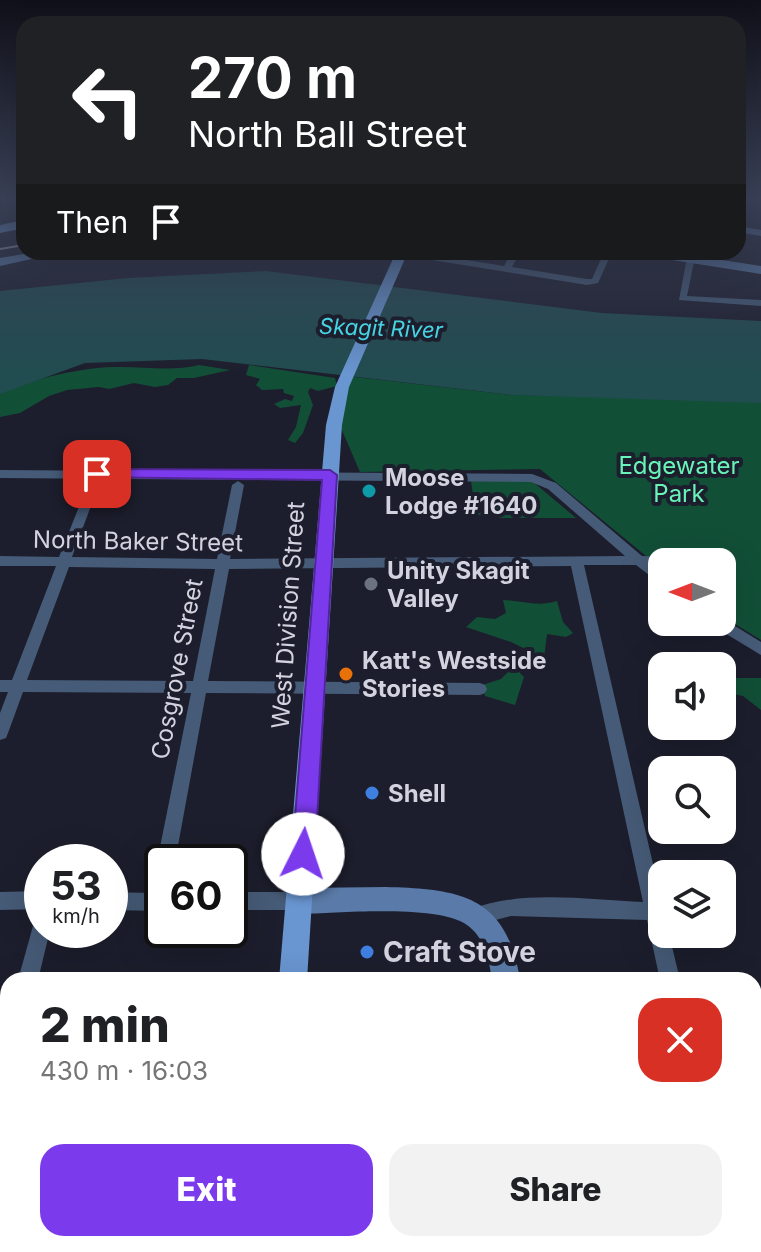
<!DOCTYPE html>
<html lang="en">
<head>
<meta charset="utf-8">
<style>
  :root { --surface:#fff; --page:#f2f2f2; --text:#202124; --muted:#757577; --accent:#7c3aed }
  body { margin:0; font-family:Inter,sans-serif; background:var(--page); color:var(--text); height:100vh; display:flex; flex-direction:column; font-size:30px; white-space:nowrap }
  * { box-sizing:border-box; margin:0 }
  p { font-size:26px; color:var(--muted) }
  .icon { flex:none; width:44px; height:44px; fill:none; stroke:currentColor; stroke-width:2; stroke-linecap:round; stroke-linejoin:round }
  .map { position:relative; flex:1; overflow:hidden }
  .side { position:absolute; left:0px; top:972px; width:762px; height:280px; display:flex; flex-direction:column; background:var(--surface); border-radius:24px 24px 0 0; box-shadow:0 8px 32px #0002 }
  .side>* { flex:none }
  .top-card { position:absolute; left:16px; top:16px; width:730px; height:244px; border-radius:24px; box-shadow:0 8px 32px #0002; background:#202124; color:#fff; overflow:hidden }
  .needle { width:52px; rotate:270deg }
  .tools { position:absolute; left:648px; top:548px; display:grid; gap:16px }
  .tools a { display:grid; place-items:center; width:88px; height:88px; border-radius:16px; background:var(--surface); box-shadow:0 8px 32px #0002; font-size:40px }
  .speed { position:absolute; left:24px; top:844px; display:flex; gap:16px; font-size:40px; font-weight:700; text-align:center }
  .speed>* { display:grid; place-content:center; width:104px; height:104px; border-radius:50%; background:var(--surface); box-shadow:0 8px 32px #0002; line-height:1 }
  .speed small { font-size:20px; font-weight:400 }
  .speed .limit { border:4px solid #111; border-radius:12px; background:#fff; color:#111 }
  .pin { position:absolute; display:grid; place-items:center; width:68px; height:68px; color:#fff; margin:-34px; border-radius:16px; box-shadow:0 4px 12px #0006 }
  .me { position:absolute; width:88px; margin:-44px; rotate:4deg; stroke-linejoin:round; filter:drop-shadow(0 0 6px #0008) }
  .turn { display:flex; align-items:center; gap:28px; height:168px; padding:0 40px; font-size:36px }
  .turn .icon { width:104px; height:104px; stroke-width:2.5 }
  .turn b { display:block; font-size:56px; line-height:68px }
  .then { display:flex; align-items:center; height:76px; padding:0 40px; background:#0003; gap:16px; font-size:30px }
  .round { display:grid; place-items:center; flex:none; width:84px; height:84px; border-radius:24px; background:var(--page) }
  .summary { display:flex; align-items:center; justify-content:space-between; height:136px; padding:0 40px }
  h1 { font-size:48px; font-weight:800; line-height:60px }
  .button { display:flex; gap:16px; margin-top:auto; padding:16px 40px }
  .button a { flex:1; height:92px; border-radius:24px; background:var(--accent); color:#fff; font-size:32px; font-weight:800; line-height:92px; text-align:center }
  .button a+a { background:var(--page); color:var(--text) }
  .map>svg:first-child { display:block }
</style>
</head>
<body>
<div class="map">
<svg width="761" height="1252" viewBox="0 0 761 1252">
  <rect width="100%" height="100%" fill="#1d1e2d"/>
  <g fill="#124f37">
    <path d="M 199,365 L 230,370 L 194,378 L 177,378 L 168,385 L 155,387 L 134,383 L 109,389 L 99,387 L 67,390 L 49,396 L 20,413 L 0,417 L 0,394 C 30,379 80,368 113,367 C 142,366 171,372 199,365 Z"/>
    <path d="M 249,365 L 335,378 L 337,386 L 318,391 L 310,388 L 308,392 L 313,405 L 303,433 L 295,443 L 288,440 L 296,427 L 301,405 L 280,408 L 274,404 L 285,399 L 292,401 L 294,396 L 284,393 L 283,389 L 262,390 L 256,385 L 260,379 L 246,375 Z"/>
    <path d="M 346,376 L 512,395 L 761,398 L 761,640 L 722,616 L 722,562 L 662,562 L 662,569 L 540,469 L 360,472 L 335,414 Z"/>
    <path d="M 471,481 L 532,481 L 576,518 L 499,518 L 498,515 L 476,515 Z"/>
    <path d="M 503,600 C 523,601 538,607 557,601 L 563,622 L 573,633 L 566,637 L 547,634 L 544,658 L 511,642 L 466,627 L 477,617 L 495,619 L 506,613 Z"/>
    <path d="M 509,671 L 519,672 L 524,677 L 515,705 L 485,696 L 482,685 L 501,679 Z"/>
    <path d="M 734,678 L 761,678 L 761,710 L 743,696 L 722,691 L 722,681 Z"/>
  </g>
  <path fill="#214c50" d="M 266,271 L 602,313 L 761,321 L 761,403 L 512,395 L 202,359 L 85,363 L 0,394 L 0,291 L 128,278 Z"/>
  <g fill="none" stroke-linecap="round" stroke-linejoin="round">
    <g fill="#465b77" fill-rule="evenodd">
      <path d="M 397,252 L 417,252 L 504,266 L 512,252 L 520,252 L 512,267 L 587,279 L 592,279 L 604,252 L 612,252 L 598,283 L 587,285 L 401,255 Z"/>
      <path d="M 688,252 L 696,252 L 687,296 L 761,300 L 761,306 L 679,300 Z"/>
      <path d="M 0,470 L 532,474 L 556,483 L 642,556 L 679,557 L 679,562 L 662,562 L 662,565 L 653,565 L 662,573 L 662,585 L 636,565 L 584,565 L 662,903 L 662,934 L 669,934 L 680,980 L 660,980 L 647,920 L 511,916 L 476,925 L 470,922 L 467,916 L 470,910 C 518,889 591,900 643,902 L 571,566 L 229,569 L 208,681 L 480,683 L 485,685 L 487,689 L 485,693 L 480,695 L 206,693 L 175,862 L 162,862 L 162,869 L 157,862 L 191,693 L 23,692 L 8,733 L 6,738 L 0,740 L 0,713 L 8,692 L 0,692 L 0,680 L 12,680 L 56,566 L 0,566 L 0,556 L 59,557 L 88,484 L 96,484 L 98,487 L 72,557 L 217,559 L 232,485 L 238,481 L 244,485 L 230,559 L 625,556 L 548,489 L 531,482 L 0,478 ZM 69,567 L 215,569 L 193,681 L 27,680 Z"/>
      <path d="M 722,618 L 761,642 L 761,655 L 713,626 L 711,622 L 722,622 Z"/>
      <path d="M 162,873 L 162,911 L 110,910 L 110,892 L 151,893 L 156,876 Z"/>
      <path d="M 42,891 L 42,909 L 0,910 L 0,892 Z"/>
      <path d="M 230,892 L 300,892 L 306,895 L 309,901 L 306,907 L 300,910 L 230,910 Z"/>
      <path d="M 42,917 L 42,930 L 50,930 L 38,980 L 18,980 L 33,926 L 35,919 Z"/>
      <path d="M 8,1045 L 8,1092 L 0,1096 L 0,1050 Z"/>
    </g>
    <g fill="#5a7ba9" fill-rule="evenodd">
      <path d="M 738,226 L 761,230 L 761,236 L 738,232 Z"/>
      <path d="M 36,252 L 63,252 L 0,266 L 0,258 Z"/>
      <path d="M 641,252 L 670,252 L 761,266 L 761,274 L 647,256 Z"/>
      <path d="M 386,887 C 461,889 507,896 520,980 L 492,980 C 489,959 485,938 467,925 C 439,904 337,913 300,914 L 291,910 L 287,901 L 291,892 L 300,888 Z"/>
      <path d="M 525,1244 L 559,1244 L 560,1252 L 526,1252 Z"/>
    </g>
    <g fill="#6995d0" fill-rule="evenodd">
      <path d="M 392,252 L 404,252 L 404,261 L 349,387 L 342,425 L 307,980 L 279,980 L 326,425 L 335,387 L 392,261 Z"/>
      <path d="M 253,1244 L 287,1244 L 286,1252 L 252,1252 Z"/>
    </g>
    <path fill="#77acf3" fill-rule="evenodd" d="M 24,220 L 24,228 L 0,233 L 0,225 Z"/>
    <path stroke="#9fa0ac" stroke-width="2" d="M 0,249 L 24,245"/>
  </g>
  <linearGradient id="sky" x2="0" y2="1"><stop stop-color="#101019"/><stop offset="0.53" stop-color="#3a4157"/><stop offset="1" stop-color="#3a4157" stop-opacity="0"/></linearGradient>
  <rect width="761" height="373" fill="url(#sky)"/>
  <path fill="#7c3aed" stroke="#51269a" stroke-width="2" d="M 97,469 L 330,470 L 337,475 L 315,854 L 311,862 L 303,865 L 295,862 L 292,854 L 322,480 L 91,477 L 91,471 Z"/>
  <circle fill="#0f9aa8" stroke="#1d1e2d" stroke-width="3" cx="369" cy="491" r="8"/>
  <circle fill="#6b7280" stroke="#1d1e2d" stroke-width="3" cx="371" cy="584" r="8"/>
  <circle fill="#e8710a" stroke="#1d1e2d" stroke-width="3" cx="346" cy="674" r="8"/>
  <g fill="#3f7fe0" stroke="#1d1e2d" stroke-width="3">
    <circle cx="372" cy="793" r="8"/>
    <circle cx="367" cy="952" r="8"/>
  </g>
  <g text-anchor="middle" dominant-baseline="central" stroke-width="8" stroke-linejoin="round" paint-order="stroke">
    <g font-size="22" font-style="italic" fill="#46d4e2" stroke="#1d1e2d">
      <text transform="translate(381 328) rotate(2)">Skagit River</text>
    </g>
    <g font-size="24" fill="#68f4b8" stroke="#1d1e2d">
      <text x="679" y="465">Edgewater<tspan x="679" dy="28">Park</tspan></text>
    </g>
    <g font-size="24" font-weight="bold" fill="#d2d3de" stroke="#1d1e2d" text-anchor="start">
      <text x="385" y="477">Moose<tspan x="385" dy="28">Lodge #1640</tspan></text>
      <text x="387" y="570">Unity Skagit<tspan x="387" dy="28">Valley</tspan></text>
      <text x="362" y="660">Katt's Westside<tspan x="362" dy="28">Stories</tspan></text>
      <text x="388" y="793">Shell</text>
    </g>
    <g font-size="24" fill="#d2d3de" stroke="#1d1e2d">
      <text transform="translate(138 541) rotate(1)">North Baker Street</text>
      <text transform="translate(288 615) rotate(-86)">West Division Street</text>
      <text transform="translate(177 669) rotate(-79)">Cosgrove Street</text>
    </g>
    <g font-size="28" font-weight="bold" fill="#d2d3de" stroke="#1d1e2d" text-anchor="start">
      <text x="383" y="952">Craft Stove</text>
    </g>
  </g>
</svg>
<div class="tools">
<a><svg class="needle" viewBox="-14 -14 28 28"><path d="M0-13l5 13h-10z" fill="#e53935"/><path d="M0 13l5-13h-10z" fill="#757577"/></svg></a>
<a><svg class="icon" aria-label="sound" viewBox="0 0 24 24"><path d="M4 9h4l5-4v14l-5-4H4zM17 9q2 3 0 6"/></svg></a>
<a><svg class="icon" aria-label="search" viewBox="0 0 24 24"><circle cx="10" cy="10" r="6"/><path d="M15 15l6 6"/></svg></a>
<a><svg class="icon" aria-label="layers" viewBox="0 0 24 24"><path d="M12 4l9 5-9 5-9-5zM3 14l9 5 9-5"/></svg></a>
</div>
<div class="speed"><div>53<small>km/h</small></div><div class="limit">60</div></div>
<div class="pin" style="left:97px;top:474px;background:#d93025"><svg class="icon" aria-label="arrive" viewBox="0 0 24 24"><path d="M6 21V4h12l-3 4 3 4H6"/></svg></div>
<svg class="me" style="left:303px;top:854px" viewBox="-20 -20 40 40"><circle r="19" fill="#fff"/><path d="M0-13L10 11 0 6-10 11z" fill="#7c3aed"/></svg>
<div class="top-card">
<div class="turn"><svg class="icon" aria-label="left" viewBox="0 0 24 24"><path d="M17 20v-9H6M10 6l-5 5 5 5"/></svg><div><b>270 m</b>North Ball Street</div></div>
<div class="then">Then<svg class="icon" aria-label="arrive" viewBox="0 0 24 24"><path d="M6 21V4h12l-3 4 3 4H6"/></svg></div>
</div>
<section class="side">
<div class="summary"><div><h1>2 min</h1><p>430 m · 16:03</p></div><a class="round" style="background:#d93025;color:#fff"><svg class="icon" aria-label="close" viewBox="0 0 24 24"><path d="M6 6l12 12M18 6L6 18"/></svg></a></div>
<div class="button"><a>Exit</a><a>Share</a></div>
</section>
</div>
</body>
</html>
